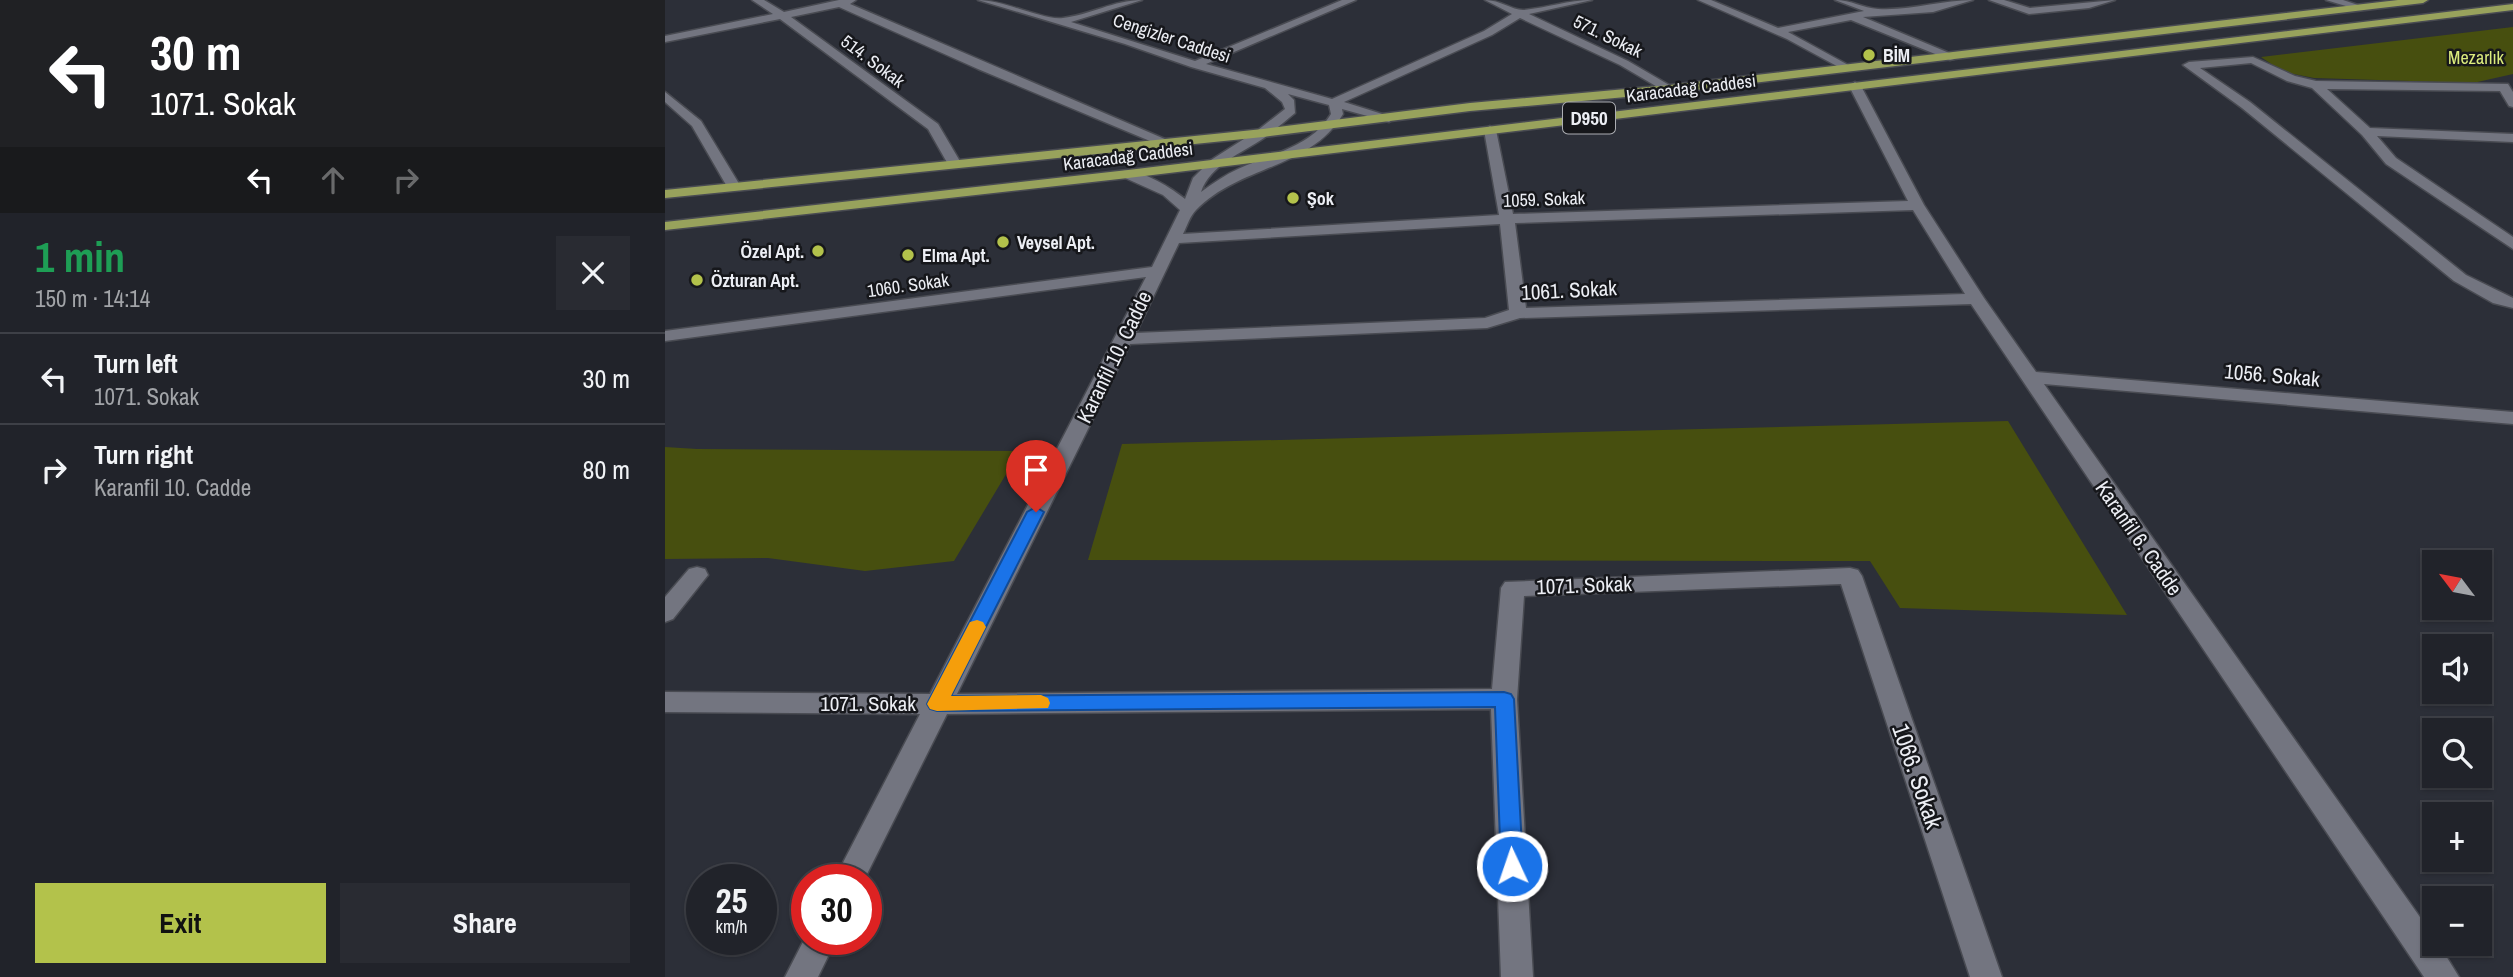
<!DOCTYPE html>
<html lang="en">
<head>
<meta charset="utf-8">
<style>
  :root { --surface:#21232a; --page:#292b32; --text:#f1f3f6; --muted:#a2a4a8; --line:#3e4047; --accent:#b3c24b }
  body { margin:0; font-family:"Archivo Narrow",sans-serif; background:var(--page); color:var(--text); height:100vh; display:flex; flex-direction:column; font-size:26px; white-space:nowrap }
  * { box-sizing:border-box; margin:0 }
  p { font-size:23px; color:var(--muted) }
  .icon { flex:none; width:38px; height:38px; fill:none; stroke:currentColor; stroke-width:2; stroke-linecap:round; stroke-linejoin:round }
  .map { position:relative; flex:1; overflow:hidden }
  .side { display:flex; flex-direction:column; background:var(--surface); width:665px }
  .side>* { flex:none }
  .guide { background:#202124; color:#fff; overflow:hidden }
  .needle { width:46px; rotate:302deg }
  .tools { position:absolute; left:1757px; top:550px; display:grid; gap:14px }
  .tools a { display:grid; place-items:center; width:70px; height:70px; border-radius:0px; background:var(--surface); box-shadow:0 2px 5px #0004,0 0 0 2px var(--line); font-size:35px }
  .speed { position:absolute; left:21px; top:864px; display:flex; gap:14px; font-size:35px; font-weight:700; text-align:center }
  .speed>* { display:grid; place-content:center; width:91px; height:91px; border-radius:50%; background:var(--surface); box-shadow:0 2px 5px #0004,0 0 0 2px var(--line); line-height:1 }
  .speed small { font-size:18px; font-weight:400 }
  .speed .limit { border:10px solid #d22; background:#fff; color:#111 }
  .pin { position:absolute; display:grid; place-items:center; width:60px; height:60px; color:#fff; margin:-72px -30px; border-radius:50% 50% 50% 0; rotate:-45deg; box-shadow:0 0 7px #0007 }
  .pin .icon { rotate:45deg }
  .me { position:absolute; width:77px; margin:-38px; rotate:357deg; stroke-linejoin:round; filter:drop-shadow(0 0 5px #0008) }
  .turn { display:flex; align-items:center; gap:24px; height:147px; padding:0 35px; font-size:32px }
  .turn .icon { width:91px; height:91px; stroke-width:2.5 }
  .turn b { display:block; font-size:49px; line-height:60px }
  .lanes { display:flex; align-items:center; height:66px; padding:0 35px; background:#0003; justify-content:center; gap:35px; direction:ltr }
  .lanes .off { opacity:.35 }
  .round { display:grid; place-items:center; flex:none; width:74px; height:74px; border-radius:0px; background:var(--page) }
  .headline { display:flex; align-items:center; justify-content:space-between; height:119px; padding:0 35px }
  h1 { font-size:42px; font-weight:700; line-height:52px; color:#1e9e55 }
  .cta { display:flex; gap:14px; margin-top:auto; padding:14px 35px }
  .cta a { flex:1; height:80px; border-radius:0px; background:var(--accent); color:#111; font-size:28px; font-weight:700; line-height:80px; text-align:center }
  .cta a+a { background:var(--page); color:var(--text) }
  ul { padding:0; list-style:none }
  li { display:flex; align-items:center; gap:21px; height:91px; padding:0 35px; border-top:2px solid var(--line) }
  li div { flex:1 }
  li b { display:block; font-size:26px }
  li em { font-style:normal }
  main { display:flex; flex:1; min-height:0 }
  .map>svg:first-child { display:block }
</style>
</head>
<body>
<main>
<section class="side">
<div class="guide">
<div class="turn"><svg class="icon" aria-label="left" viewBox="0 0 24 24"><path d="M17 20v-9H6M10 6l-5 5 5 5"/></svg><div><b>30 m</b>1071. Sokak</div></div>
<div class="lanes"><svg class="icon" aria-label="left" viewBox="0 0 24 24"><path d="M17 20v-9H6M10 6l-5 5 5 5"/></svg><svg class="icon off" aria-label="ahead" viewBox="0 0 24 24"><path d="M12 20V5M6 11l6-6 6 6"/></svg><svg class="icon off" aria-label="right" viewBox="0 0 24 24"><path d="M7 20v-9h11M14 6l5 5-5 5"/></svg></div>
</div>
<div class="headline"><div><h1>1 min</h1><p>150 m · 14:14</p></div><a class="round"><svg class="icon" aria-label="close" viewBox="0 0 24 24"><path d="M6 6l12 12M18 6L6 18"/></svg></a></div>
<ul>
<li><svg class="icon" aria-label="left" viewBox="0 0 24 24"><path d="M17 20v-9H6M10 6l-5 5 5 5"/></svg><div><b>Turn left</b><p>1071. Sokak</p></div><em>30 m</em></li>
<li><svg class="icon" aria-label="right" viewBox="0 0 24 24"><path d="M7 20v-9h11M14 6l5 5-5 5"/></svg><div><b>Turn right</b><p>Karanfil 10. Cadde</p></div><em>80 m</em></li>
</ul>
<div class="cta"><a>Exit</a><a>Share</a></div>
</section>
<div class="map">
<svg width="1848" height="977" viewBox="0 0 1848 977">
  <rect width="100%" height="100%" fill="#2c2f38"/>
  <g fill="#474f0f">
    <path d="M 1848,27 L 1848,74 L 1808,83 L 1649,78 L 1618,72 L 1596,57 Z"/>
    <path d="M 1343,421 L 1462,615 L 1235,608 L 1205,561 L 423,560 L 457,444 Z"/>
    <path d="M 0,447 L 32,449 L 355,451 L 289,561 L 200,571 L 103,558 L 0,559 Z"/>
  </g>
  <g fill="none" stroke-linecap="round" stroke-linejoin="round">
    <defs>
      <g id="minor">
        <path d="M 87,0 L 99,0 L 119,12 L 174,0 L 191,0 L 185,4 L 509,143 L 502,147 L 497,146 L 313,69 L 174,7 L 126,17 L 273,124 L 296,163 L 294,166 L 284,166 L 263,129 L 115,19 L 0,42 L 0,36 L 108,14 Z"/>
        <path d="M 313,0 C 339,0 380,21 398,18 C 425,15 449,0 477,0 L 406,22 L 530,61 L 677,0 L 691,0 L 541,64 L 667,99 L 819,31 L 847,14 L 820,0 C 835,0 847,10 858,10 C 882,8 903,0 927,0 L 864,14 L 963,61 L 1011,89 L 1001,92 L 955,65 L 855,18 L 827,35 L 679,102 L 730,118 L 724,122 L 677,109 L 678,114 C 646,169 575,165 531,210 C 525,216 522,226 518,234 L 834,215 L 819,130 L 825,126 L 831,130 L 848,214 L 1243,201 L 1184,86 L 1190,82 L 1196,86 L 1259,205 L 1319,298 L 1371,372 L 1848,412 L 1848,424 L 1379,384 L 1769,937 L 1769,943 L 1773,943 L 1794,977 L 1759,977 L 1306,304 L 855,318 L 822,328 L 465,344 L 292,694 L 827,689 L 836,588 L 840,582 L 1185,568 L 1193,570 L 1197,576 L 1337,977 L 1305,977 L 1176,584 L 859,596 L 852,699 L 868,977 L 836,977 L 826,709 L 282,714 L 199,880 L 169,880 L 255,714 L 0,712 L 0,692 L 265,694 L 481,277 L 0,341 L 0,331 L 487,267 L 515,210 L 498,195 L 458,177 L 458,171 C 474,168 507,188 520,199 L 528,178 L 546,160 L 593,130 L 620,109 L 617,102 L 600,88 L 526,67 L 460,44 ZM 623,94 L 664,105 L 666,114 C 645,148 607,153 573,169 C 560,175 548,183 536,192 C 545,165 577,153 599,138 C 610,130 620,121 630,113 L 629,100 ZM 1248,210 L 1300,294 L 861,308 L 850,223 ZM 835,224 L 844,310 L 820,318 L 471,333 L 514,243 Z"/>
        <path d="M 1033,0 L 1046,0 L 1113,28 L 1199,11 L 1170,0 C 1186,0 1198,8 1213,9 C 1246,11 1276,0 1308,0 L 1268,12 L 1198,17 L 1289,55 L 1289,59 L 1285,60 L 1186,20 L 1123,32 L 1185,66 L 1185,70 L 1181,71 L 1122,39 Z"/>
        <path d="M 1324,0 L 1339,0 L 1365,8 L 1450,0 L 1424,8 L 1364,14 Z"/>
        <path d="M 1661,0 L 1678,0 L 1699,7 L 1694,10 Z"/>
        <path d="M 1588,57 L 1630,76 L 1651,81 L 1843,84 L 1848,92 L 1848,107 L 1844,106 L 1835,91 L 1662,89 L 1705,128 L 1848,134 L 1848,142 L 1712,136 L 1731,158 L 1848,237 L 1848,249 L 1721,164 L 1697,135 L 1647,88 L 1622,81 L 1586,63 L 1535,68 L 1585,102 L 1801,275 L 1848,298 L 1848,308 L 1828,303 L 1789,281 L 1577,108 L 1518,65 L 1524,62 Z"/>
        <path d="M 0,92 L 36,121 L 76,187 L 74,190 L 64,190 L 27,126 L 0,102 Z"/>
        <path d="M 32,567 L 40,569 L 43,575 L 8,619 L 0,622 L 0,597 L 24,569 Z"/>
        <path d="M 142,934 L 142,940 L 171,940 L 153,977 L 120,977 Z"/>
      </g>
      <g id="highway">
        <path d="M 1733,0 L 1763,0 L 1758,3 L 1005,93 L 805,111 L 598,137 L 0,198 L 0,190 L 598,129 L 805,103 L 1005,85 Z"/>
        <path d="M 1848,4 L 1848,10 L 463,178 L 0,230 L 0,222 L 463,170 Z"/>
      </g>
    </defs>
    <use href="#minor" stroke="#494b52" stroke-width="3"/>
    <use href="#highway" stroke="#494b52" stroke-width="3"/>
    <use href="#minor" fill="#737580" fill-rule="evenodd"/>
    <use href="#highway" fill="#98a25c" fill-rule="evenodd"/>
  </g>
  <path fill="#1a73e8" stroke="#114b97" stroke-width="2" d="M 371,507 L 379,512 L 286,696 L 839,692 L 846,694 L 849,699 L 858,866 L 855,873 L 847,876 L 839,873 L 836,866 L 830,707 L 272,711 L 265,709 L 262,704 L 362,512 Z"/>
  <path fill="#f59e0b" d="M 312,620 L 318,622 L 321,627 L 286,696 L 376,695 L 383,698 L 385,703 L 383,708 L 272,711 L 265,709 L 262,704 L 305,622 Z"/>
  <g fill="#b3c24b" stroke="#16171b" stroke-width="2.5">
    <circle cx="1204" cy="55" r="7"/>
    <circle cx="628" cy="198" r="7"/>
    <circle cx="338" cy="242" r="7"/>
    <circle cx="153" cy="251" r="7"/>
    <circle cx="243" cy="255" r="7"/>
    <circle cx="32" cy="280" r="7"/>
  </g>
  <g text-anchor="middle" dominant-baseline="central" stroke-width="5" stroke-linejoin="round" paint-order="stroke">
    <g font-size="18" fill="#eceef4" stroke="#16171b">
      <text transform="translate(943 36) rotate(26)">571. Sokak</text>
      <text transform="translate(507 38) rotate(18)">Cengizler Caddesi</text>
      <text transform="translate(208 61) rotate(37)">514. Sokak</text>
      <text transform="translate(1026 88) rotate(-7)">Karacadağ Caddesi</text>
      <text transform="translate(463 156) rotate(-7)">Karacadağ Caddesi</text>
      <text transform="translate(879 199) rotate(-2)">1059. Sokak</text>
      <text transform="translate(243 285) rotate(-8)">1060. Sokak</text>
    </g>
    <g font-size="18" font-weight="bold" fill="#eceef4" stroke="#16171b" text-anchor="start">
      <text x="1218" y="55">BİM</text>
      <text x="642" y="198">Şok</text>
      <text x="352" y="242">Veysel Apt.</text>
      <text x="139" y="251" text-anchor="end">Özel Apt.</text>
      <text x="257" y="255">Elma Apt.</text>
      <text x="46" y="280">Özturan Apt.</text>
    </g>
    <g font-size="18" fill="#dbeb7d" stroke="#16171b">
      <text x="1811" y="57">Mezarlık</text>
    </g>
    <rect fill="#16171b" stroke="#acaeb3" stroke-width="2" x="898" y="102.5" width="52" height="31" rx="5"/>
    <g font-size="19" font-weight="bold" fill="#eceef4">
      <text x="924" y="118">D950</text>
    </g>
    <g font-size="21" fill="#eceef4" stroke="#16171b">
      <text transform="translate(904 290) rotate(-3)">1061. Sokak</text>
      <text transform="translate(449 357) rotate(-64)">Karanfil 10. Cadde</text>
      <text transform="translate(1607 375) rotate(5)">1056. Sokak</text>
      <text transform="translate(1474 538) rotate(55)">Karanfil 6. Cadde</text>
      <text transform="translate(919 585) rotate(-2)">1071. Sokak</text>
      <text x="203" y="703">1071. Sokak</text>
    </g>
    <g font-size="24" fill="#eceef4" stroke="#16171b">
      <text transform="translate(1253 776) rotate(71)">1066. Sokak</text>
    </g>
  </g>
</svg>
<div class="tools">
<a><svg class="needle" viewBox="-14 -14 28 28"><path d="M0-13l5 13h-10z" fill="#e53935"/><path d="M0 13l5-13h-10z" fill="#a2a4a8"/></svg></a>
<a><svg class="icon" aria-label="sound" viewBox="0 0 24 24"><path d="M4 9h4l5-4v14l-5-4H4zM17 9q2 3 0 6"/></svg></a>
<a><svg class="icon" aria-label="search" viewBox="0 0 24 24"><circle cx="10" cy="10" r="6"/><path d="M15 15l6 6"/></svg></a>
<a>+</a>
<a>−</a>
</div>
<div class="speed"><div>25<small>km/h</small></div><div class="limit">30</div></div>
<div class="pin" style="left:371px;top:512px;background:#d93025"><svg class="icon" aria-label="arrive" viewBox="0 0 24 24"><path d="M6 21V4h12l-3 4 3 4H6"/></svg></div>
<svg class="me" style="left:847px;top:866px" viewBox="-20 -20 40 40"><circle r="17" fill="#1a73e8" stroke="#fff" stroke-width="3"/><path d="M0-11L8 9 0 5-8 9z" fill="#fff"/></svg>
</div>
</main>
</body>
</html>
